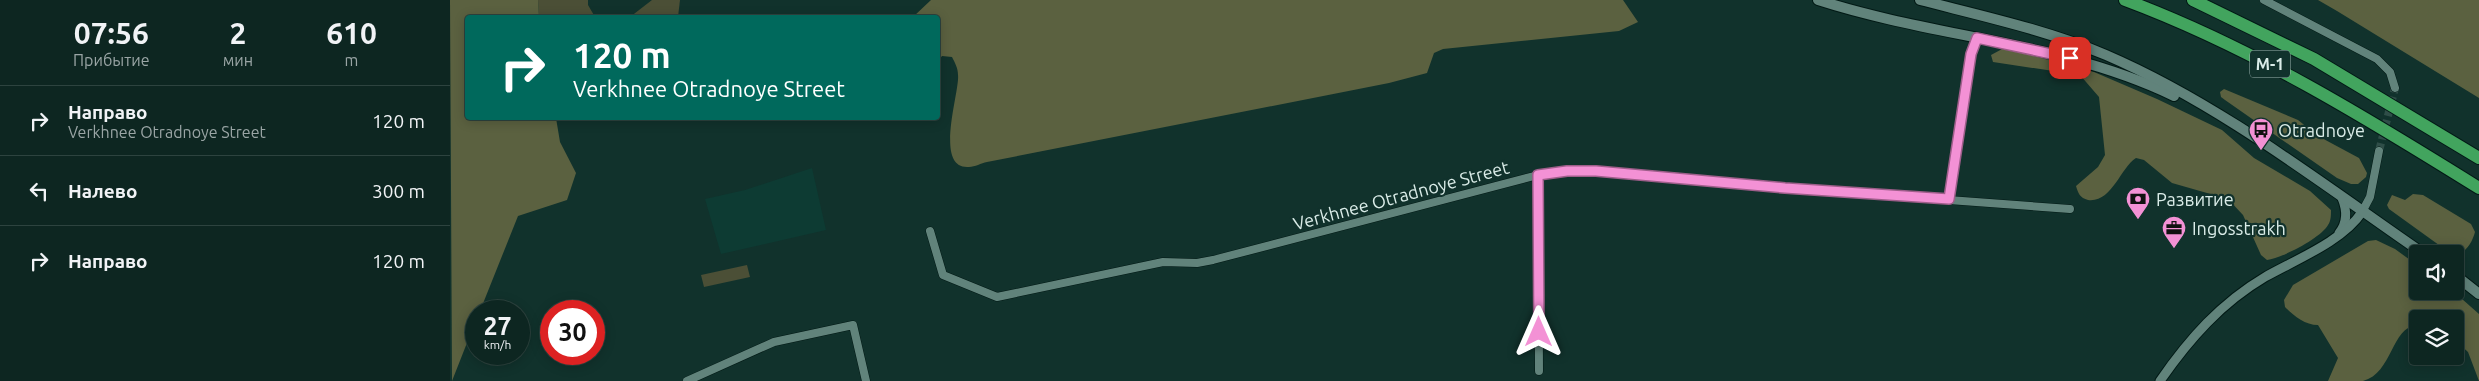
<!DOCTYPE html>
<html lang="ru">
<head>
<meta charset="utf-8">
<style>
  :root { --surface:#0d2621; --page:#1b322e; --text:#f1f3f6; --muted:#9aa5a5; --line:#2d433f }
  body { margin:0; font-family:Ubuntu,sans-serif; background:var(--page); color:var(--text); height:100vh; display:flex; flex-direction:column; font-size:19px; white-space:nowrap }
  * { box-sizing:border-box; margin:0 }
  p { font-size:16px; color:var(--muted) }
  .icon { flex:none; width:28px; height:28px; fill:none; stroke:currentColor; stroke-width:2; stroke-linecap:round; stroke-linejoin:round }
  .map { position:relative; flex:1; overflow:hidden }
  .panel { display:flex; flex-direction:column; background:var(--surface); width:450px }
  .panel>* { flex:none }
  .guide { position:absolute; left:15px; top:15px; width:475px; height:105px; border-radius:5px; box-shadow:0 2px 12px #0003,0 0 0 1px var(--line); background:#00695c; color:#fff; overflow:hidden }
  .fabs { position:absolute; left:1959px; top:245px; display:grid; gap:10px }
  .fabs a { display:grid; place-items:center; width:55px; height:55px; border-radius:5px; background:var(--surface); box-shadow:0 2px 12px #0003,0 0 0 1px var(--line); font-size:25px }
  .speed { position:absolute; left:15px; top:300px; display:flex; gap:10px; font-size:25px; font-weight:700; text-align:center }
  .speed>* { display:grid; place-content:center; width:65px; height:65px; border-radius:50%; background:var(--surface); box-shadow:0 2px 12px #0003,0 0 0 1px var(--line); line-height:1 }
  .speed small { font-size:12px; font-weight:400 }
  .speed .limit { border:8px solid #d22; background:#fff; color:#111 }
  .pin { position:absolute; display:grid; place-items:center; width:42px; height:42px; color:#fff; margin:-21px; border-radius:10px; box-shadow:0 2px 8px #0006 }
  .me { position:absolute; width:55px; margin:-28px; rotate:0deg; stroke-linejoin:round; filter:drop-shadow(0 0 4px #0008) }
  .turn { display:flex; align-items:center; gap:18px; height:105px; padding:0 25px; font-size:22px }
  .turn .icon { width:65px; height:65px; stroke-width:2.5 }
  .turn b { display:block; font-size:35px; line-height:42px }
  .eta { display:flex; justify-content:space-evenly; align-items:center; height:85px; text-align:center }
  .eta b { font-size:30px; font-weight:700; line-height:35px }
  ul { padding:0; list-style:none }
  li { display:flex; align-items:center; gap:15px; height:70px; padding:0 25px; border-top:1px solid var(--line) }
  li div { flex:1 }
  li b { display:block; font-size:19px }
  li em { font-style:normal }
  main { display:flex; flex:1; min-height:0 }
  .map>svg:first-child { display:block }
</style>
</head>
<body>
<main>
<section class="panel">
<div class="eta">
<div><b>07:56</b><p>Прибытие</p></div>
<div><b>2</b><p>мин</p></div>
<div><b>610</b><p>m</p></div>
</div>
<ul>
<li><svg class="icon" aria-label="right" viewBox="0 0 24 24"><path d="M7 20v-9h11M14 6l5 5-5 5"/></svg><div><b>Направо</b><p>Verkhnee Otradnoye Street</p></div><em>120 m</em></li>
<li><svg class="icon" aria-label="left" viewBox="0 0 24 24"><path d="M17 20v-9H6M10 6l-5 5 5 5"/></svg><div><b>Налево</b></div><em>300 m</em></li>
<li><svg class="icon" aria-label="right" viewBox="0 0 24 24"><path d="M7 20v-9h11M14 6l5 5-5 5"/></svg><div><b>Направо</b></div><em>120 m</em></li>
</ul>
</section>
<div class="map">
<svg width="2029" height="381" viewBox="0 0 2029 381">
  <rect width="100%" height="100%" fill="#11322c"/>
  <path fill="#0d3b33" d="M 362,168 L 376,230 L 271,254 L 255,199 L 295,190 Z"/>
  <g fill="#4b4f36">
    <path d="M 88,0 L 138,0 L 138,5 L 145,17 L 89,17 Z"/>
    <path d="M 202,0 L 230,0 L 228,17 L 180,17 Z"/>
    <path d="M 297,265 L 300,277 L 254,287 L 251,275 Z"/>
  </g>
  <g fill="#5b6140">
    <path d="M 0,0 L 88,0 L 89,17 L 18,18 L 18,118 L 106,118 L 110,142 L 126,173 L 117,200 L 68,216 L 30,311 L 26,311 L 26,320 L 2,381 Z"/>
    <path d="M 481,0 L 1173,0 L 1188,22 L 1169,31 L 993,49 L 984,53 L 977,73 L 939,83 L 537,162 C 531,163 525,167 519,167 C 483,170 510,92 508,75 C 508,68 505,63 502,57 L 492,56 L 488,61 L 488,18 L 463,17 Z"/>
    <path d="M 1868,0 L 2029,0 L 2029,98 L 1887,11 Z"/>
    <path d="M 1554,48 L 1644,72 L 1707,99 L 1772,130 L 1804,158 L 1860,191 L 1881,210 C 1881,215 1881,221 1878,225 C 1871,238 1832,258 1817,260 L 1811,255 L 1793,215 L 1778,199 L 1722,183 L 1694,160 L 1686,158 C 1670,168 1662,203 1638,200 C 1630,198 1628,193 1626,186 L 1648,167 L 1655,155 L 1649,97 L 1630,75 L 1543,62 L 1541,55 Z"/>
    <path d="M 1774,89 L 1848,120 L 1868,136 L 1909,158 L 1917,173 L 1916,177 L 1908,184 L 1901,184 L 1887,178 L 1775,100 L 1771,97 L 1770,92 Z"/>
    <path d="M 1963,194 L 1973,195 L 2021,224 L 2025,232 C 2023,240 2018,249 2010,254 L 2000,253 L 1939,209 L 1937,205 L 1942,195 L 1955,200 Z"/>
    <path d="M 1926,240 L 1945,249 L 1967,265 L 1968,291 L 2003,291 L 2029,314 L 2029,381 L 2018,352 L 2005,340 L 2005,319 L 1968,319 L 1967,325 C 1941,327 1943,373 1913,381 C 1903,381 1888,381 1878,381 L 1888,358 L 1868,325 C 1855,325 1844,316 1835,307 L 1834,300 L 1843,285 L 1918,241 Z"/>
  </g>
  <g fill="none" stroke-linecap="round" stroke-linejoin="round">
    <path stroke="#2f4e48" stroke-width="8" stroke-dasharray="8 4" stroke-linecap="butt" d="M 1929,151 L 1945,88"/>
    <defs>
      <g id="minor">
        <path d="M 1814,0 L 1927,59 L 1940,72 L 1945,88"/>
        <path d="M 1088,175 L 1089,371"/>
        <path d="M 1499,199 L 1521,54 L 1527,38"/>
        <path d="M 1912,212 L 1920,197 L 1929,151"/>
        <path d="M 480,231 L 493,275 L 547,297 L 713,262 L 747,263 L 763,260 L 1088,175 L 1117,171 L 1146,171 L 1335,188 L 1620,209"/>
        <path d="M 237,381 L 324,342 L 403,325 L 416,381"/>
      </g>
      <g id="tertiary">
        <path d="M 1889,233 C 1898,222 1897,210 1892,198"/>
        <path d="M 1710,381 C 1739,339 1771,303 1815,277 C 1845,260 1893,241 1912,212"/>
      </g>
      <g id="secondary">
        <path d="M 1368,0 C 1486,38 1612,42 1724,96"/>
        <path d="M 1470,0 C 1532,16 1597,30 1656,55 C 1770,104 1872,184 1974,254"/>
        <path d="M 2005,275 L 2029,294"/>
      </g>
      <g id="trunk">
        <path d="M 1675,0 C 1801,47 1915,117 2029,188"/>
        <path d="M 1743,0 L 1864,59 L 2029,158"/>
      </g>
    </defs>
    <use href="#minor" stroke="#021915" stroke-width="9"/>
    <use href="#tertiary" stroke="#021915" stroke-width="11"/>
    <use href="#secondary" stroke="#021915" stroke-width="12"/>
    <use href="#trunk" stroke="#021915" stroke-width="14"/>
    <use href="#minor" stroke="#61837b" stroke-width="8"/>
    <use href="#tertiary" stroke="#61837b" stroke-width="9"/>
    <use href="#secondary" stroke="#61837b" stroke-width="10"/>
    <use href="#trunk" stroke="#42a45e" stroke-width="12"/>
  </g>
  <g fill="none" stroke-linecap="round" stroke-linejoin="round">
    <defs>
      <path id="route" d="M 1089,332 L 1088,175 L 1117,171 L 1146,171 L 1335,188 L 1499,199 L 1521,54 L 1527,38 L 1620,58"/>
    </defs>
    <use href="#route" stroke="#9e5e8a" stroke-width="12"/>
    <use href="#route" stroke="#f391d5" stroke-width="9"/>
  </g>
  <defs>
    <symbol id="bus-pin" viewBox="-11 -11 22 30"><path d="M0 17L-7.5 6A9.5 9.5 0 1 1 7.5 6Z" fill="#f391d5" stroke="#11322c"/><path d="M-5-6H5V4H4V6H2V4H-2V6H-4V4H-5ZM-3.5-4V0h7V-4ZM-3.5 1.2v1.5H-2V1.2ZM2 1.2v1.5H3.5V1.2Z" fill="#111"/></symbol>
    <symbol id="bank-pin" viewBox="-11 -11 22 30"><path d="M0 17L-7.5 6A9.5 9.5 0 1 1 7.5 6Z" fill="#f391d5" stroke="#11322c"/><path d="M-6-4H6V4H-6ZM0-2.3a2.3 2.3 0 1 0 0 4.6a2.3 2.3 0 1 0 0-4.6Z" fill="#111"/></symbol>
    <symbol id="office-pin" viewBox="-11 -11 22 30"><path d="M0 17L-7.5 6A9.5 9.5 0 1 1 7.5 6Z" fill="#f391d5" stroke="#11322c"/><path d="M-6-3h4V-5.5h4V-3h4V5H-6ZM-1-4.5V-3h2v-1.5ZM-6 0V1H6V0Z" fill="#111"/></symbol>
  </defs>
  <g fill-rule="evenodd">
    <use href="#bus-pin" x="1797" y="116" width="28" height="38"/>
    <use href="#bank-pin" x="1674" y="185" width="28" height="38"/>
    <use href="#office-pin" x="1710" y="214" width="28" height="38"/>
  </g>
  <g text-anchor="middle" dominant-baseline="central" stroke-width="4.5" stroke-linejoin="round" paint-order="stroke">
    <rect fill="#11322c" stroke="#9eb4b0" stroke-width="1" x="1800" y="50.5" width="40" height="27" rx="4"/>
    <g font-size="16" font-weight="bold" fill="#daece8">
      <text x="1820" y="64">М-1</text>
    </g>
    <g font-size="18" fill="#daece8" stroke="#11322c" text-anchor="start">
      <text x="1828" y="130">Otradnoye</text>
      <text x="1706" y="199">Развитие</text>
      <text x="1742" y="228">Ingosstrakh</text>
    </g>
    <g font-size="18" fill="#daece8" stroke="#11322c">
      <text transform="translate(951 195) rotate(-15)">Verkhnee Otradnoye Street</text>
    </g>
  </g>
</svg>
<div class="fabs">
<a><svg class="icon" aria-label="sound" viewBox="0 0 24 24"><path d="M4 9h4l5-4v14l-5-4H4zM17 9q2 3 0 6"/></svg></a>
<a><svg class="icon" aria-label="layers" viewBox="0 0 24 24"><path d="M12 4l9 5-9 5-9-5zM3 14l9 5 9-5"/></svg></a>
</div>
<div class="speed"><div>27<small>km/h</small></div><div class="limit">30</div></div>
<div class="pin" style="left:1620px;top:58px;background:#d93025"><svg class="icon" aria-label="arrive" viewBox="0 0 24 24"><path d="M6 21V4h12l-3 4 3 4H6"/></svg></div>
<svg class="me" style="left:1089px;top:332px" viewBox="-20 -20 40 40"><path d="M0-17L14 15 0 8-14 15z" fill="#f391d5" stroke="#fff" stroke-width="4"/></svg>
<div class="guide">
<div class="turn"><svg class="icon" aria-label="right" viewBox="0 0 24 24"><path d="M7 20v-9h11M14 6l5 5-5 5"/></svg><div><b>120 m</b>Verkhnee Otradnoye Street</div></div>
</div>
</div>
</main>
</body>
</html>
